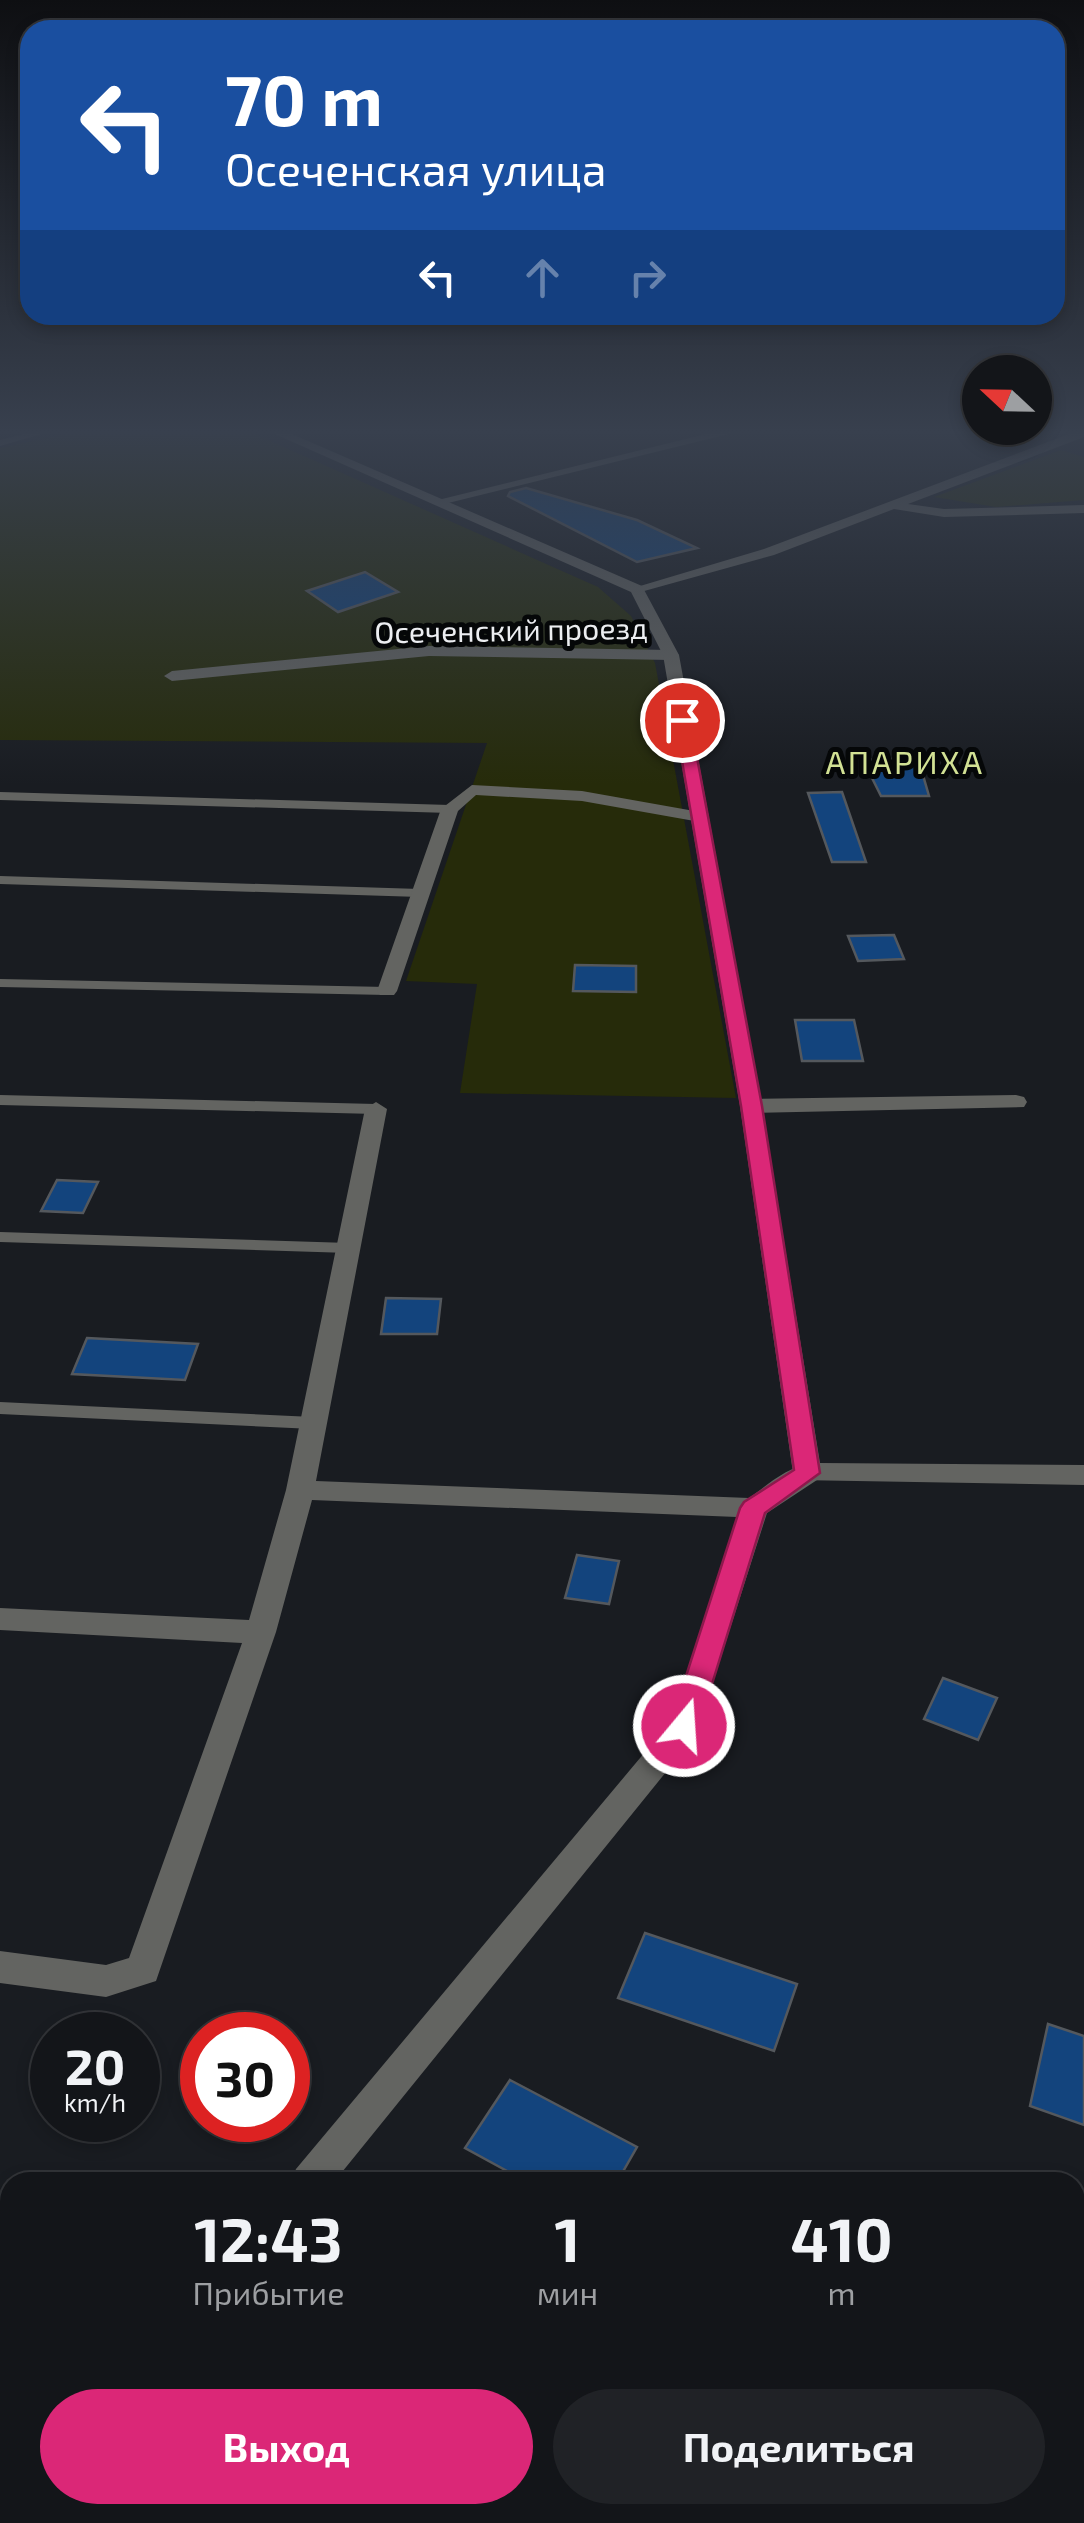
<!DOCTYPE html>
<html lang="ru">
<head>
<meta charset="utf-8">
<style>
  :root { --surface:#131519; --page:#202226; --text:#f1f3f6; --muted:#9d9fa2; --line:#323438; --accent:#db2777 }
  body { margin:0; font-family:"Exo 2",sans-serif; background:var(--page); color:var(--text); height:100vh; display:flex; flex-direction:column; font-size:38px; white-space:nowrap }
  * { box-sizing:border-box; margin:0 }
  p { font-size:32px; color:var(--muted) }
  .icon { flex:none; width:55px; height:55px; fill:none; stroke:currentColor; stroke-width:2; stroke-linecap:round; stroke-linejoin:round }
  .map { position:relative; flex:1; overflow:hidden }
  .panel { position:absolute; left:0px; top:2172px; width:1085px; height:352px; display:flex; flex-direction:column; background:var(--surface); border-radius:30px 30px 0 0; box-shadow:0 5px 15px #0003,0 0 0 2px var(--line) }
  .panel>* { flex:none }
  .banner { position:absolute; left:20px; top:20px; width:1045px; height:305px; border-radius:30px; box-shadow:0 5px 15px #0003,0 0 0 2px var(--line); background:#1a4fa0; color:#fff; overflow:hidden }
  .needle { width:65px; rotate:292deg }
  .fabs { position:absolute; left:962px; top:355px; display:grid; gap:20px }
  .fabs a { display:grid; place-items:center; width:90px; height:90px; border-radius:50%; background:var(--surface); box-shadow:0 5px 15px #0003,0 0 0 2px var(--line); font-size:50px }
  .speed { position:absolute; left:30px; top:2012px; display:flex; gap:20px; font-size:50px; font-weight:700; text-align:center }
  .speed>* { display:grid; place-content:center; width:130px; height:130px; border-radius:50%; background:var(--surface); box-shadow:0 5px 15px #0003,0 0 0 2px var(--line); line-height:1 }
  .speed small { font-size:25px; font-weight:400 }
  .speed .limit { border:15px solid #d22; background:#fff; color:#111 }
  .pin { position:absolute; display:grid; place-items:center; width:85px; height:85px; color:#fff; margin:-42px; border:5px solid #fff; border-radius:50%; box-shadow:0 2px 10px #0007 }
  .me { position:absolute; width:110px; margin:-55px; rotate:18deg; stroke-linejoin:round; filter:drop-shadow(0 0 8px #0008) }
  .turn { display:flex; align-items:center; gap:35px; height:210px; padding:0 40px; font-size:45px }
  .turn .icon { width:130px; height:130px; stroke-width:2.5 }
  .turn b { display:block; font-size:70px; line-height:85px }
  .lanes { display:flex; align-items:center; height:95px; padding:0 40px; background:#0003; justify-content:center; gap:50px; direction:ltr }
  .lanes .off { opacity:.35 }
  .eta { display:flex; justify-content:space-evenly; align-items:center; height:170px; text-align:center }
  .eta b { font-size:60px; font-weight:700; line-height:70px }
  .cta { display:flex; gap:20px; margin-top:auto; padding:20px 40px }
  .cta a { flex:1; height:115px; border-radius:60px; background:var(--accent); color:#fff; font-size:40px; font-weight:700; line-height:115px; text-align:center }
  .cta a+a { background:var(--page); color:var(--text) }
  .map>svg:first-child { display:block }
</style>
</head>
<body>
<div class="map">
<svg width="1084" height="2523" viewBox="0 0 1084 2523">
  <rect width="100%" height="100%" fill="#191c21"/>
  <g fill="#262b0a">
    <path d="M 79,431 L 248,431 L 598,587 L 631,616 L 655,663 L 736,1098 L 460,1093 L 477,984 L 406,981 L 487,743 L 0,740 L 0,448 Z"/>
    <path d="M 1061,450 L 1084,457 L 1084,500 L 996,507 L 934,497 Z"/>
  </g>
  <g fill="#13447d" stroke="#54585d" stroke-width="2.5">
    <path d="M 526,488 L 637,520 L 697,548 L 637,562 L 508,496 L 510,492 Z"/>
    <path d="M 365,572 L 398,592 L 338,612 L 307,591 Z"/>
    <path d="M 918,758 L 929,796 L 881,796 L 863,760 Z"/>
    <path d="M 842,792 L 866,862 L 832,862 L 808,793 Z"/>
    <path d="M 894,935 L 904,959 L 858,961 L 848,936 Z"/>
    <path d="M 575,965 L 636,966 L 636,992 L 573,991 Z"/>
    <path d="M 795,1020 L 854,1020 L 863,1061 L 802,1061 Z"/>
    <path d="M 57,1180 L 98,1182 L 83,1213 L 41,1211 Z"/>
    <path d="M 386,1298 L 441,1299 L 437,1334 L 381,1334 Z"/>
    <path d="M 87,1338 L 198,1344 L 185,1380 L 72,1374 Z"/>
    <path d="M 577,1555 L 619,1561 L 609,1604 L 565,1598 Z"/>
    <path d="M 943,1678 L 997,1698 L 978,1740 L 924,1719 Z"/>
    <path d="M 645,1933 L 797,1984 L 774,2051 L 618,1998 Z"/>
    <path d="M 1048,2024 L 1084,2036 L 1084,2125 L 1030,2106 Z"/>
    <path d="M 510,2080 L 637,2147 L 617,2182 L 527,2182 L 465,2148 Z"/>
  </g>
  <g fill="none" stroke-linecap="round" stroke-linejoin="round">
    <g fill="#636461" fill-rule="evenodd">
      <path d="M 36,431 L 52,431 L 0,446 L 0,440 Z"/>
      <path d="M 0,792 L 450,805 L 456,809 L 450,813 L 0,800 Z"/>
      <path d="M 0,876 L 420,889 L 427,893 L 420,897 L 0,884 Z"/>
      <path d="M 0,979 L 387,987 L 394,991 L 387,995 L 0,987 Z"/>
      <path d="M 0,1095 L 376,1104 L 384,1109 L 376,1114 L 0,1105 Z"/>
      <path d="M 0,1232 L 349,1243 L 358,1248 L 349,1253 L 0,1242 Z"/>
      <path d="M 0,1402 L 313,1417 L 320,1418 L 323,1423 L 320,1428 L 313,1429 L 0,1414 Z"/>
    </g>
    <g fill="#636461" fill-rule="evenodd">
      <path d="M 718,431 L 741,431 L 440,505 L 434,501 Z"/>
      <path d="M 1077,431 L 1084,431 L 1084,437 L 908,504 L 944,509 L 1084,505 L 1084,513 L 944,517 L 894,509 L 774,555 L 637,593 L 630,589 L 764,549 Z"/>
      <path d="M 429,646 L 671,650 L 679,655 L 671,660 L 429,656 L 172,681 L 164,676 L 172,671 Z"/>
      <path d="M 472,785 L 582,791 L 700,812 L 709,817 L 700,822 L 582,801 L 476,795 L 458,811 L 397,991 L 394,995 L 380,995 L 377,991 L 441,809 Z"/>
      <path d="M 1016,1095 L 1024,1097 L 1027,1102 L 1024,1107 L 751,1113 L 740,1106 L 751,1099 Z"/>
      <path d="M 376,1102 L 387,1109 L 316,1481 L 749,1498 C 768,1485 794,1460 817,1466 L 821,1473 L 817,1480 L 767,1513 L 696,1735 L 334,2182 L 290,2182 L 296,2169 L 671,1721 L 737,1517 L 312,1500 L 276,1632 L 156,1981 L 106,1997 L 0,1983 L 0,1951 L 106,1965 L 129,1958 L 242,1643 L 0,1630 L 0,1608 L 249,1620 L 286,1490 L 365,1109 Z"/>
      <path d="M 12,2515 L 60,2515 L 57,2523 L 8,2523 Z"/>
    </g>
    <path fill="#636461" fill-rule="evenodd" d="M 268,431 L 285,431 L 642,586 L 679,655 L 762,1106 L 820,1463 L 1084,1465 L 1084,1485 L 797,1480 L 793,1473 L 740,1106 L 663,655 L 631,592 Z"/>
  </g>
  <linearGradient id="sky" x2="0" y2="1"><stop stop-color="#0e0f12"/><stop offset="0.55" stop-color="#38404e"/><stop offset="1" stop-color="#38404e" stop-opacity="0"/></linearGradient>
  <rect width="1084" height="785" fill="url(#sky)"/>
  <path fill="#db2777" stroke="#8e194d" stroke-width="2.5" d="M 682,715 L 690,720 L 762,1106 L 820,1473 L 765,1513 L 699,1726 L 695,1734 L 684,1737 L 674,1734 L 670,1726 L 740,1508 L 744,1502 L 794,1470 L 741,1106 L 675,720 Z"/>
  <g text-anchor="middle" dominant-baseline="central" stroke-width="10" stroke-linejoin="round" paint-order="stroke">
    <g font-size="30" fill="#eceef1" stroke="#050708">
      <text transform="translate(511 629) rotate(-1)">Осеченский проезд</text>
    </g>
    <g font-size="32" letter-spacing="2.5" fill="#d2e194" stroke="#050708">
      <text x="905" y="761">АПАРИХА</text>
    </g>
  </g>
</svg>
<div class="fabs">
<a><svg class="needle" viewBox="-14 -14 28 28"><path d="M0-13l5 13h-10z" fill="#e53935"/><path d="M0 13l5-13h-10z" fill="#9d9fa2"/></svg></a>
</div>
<div class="speed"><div>20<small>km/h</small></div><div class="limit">30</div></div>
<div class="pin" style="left:682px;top:720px;background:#d93025"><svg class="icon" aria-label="arrive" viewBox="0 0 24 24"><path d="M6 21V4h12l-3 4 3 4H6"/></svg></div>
<svg class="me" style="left:684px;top:1726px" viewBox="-20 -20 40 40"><circle r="17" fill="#db2777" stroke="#fff" stroke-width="3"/><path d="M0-11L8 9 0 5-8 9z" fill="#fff"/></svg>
<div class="banner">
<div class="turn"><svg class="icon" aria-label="left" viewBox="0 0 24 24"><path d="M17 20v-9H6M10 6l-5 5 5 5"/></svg><div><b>70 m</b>Осеченская улица</div></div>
<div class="lanes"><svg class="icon" aria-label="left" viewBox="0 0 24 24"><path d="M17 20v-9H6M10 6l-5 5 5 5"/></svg><svg class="icon off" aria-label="ahead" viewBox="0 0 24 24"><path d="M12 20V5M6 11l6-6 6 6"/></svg><svg class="icon off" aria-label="right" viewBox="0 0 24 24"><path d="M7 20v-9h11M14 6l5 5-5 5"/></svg></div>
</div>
<section class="panel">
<div class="eta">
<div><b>12:43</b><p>Прибытие</p></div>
<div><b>1</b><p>мин</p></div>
<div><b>410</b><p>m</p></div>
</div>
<div class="cta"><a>Выход</a><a>Поделиться</a></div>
</section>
</div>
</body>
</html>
